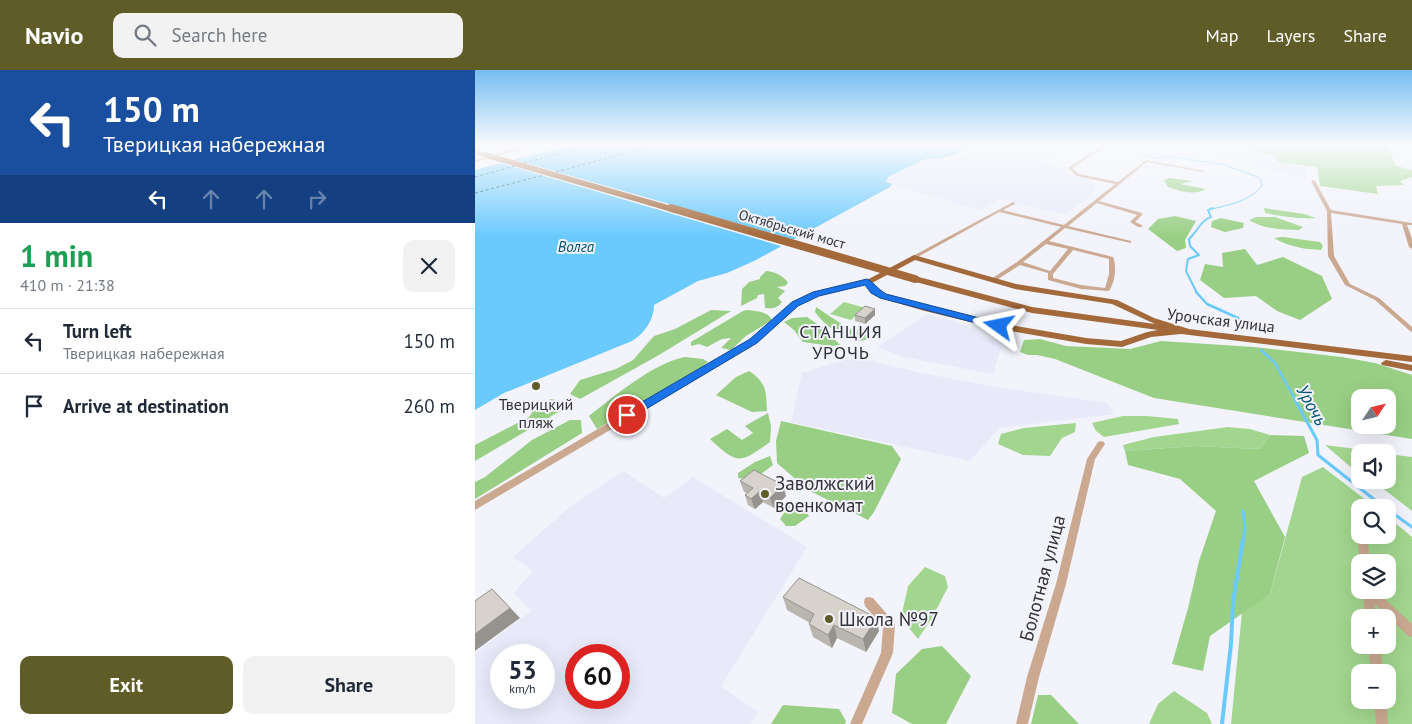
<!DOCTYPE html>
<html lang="en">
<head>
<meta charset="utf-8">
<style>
  :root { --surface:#fff; --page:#f2f2f3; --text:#1f2937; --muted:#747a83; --line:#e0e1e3; --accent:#5f5c28 }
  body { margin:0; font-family:"PT Sans",sans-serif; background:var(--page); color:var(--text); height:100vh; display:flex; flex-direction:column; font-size:19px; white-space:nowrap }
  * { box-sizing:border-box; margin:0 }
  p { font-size:16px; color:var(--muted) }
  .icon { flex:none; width:28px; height:28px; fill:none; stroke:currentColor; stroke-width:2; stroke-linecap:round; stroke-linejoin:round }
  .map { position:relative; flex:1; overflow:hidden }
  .details { display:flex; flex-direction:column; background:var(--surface); width:475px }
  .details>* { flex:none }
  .hud { background:#1a4fa0; color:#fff; overflow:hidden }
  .needle { width:32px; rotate:55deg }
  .tools { position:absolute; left:876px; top:319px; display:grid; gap:10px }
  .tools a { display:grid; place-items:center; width:45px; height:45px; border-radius:10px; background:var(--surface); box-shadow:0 5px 20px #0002; font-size:25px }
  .speed { position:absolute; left:15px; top:574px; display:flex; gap:10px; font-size:25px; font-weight:700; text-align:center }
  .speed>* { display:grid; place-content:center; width:65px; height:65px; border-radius:50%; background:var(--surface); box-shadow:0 5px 20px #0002; line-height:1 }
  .speed small { font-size:12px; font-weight:400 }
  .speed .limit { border:8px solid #d22; background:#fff; color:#111 }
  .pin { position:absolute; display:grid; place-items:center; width:42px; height:42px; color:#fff; margin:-21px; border:2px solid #fff; border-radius:50%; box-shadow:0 1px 5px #0007 }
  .me { position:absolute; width:55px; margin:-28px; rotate:282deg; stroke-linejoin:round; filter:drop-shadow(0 0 4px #0008) }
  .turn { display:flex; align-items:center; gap:18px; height:105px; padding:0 20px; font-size:22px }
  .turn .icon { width:65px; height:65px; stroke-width:2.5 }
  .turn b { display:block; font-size:35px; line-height:42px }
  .lanes { display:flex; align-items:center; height:48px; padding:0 20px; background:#0003; justify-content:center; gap:25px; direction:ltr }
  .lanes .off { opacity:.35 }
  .round { display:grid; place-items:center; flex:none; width:52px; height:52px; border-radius:10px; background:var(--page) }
  .head { display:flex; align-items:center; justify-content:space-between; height:85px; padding:0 20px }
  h1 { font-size:30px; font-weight:700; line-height:38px; color:#1e9e55 }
  .cta { display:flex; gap:10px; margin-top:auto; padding:10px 20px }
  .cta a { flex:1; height:58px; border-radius:10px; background:var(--accent); color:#fff; font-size:20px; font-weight:700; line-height:58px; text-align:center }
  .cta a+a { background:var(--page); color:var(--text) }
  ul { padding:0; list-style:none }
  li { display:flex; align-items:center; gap:15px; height:65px; padding:0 20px; border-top:1px solid var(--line) }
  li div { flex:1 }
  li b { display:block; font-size:19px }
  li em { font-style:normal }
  header { display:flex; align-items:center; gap:30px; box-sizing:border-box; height:70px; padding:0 25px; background:var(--accent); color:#fff }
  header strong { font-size:24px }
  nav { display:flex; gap:28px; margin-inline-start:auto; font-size:18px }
  .search { width:350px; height:45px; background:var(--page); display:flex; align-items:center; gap:12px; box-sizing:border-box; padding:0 18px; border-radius:10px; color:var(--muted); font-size:19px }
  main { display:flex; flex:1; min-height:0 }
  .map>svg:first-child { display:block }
</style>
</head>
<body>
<header>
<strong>Navio</strong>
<div class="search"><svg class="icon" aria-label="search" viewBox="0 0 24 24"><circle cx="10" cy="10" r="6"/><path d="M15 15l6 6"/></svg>Search here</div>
<nav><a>Map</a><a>Layers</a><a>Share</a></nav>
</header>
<main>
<section class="details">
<div class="hud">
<div class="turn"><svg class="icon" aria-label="left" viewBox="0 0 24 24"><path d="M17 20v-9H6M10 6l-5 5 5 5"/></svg><div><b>150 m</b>Тверицкая набережная</div></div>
<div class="lanes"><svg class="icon" aria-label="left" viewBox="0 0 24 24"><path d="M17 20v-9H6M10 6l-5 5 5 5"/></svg><svg class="icon off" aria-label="ahead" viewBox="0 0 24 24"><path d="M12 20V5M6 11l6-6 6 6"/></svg><svg class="icon off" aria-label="ahead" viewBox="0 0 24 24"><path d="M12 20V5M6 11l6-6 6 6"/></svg><svg class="icon off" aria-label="right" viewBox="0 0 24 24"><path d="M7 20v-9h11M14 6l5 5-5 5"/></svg></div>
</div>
<div class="head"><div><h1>1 min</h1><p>410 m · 21:38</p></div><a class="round"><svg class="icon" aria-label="close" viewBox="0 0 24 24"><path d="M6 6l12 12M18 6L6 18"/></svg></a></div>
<ul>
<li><svg class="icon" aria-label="left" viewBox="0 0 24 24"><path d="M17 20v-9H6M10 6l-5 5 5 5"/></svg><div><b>Turn left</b><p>Тверицкая набережная</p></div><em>150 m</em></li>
<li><svg class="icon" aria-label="arrive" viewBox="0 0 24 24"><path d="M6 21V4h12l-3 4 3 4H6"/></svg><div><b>Arrive at destination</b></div><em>260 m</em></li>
</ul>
<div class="cta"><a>Exit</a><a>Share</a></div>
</section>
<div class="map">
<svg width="937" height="654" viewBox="0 0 937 654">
  <rect width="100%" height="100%" fill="#f2f3fb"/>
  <g fill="#e8eafa" fill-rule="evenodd">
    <path d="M 509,75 L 537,75 L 578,83 L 565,92 L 588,98 L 594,104 L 613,108 L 621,118 L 616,123 L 620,125 L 589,144 L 526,129 L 504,140 L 411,113 L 413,107 L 450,89 L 480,89 Z"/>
    <path d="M 666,75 L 756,75 L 801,86 L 803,92 L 831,96 L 831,108 L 825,108 L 780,94 L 746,87 L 739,82 L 715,75 L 683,78 Z"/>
    <path d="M 453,244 L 490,255 L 511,268 L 528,271 L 518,304 L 429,287 L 402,277 Z"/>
    <path d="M 380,287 L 442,302 L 514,316 L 632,333 L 639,344 L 524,358 L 495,391 L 316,352 L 327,303 Z"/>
    <path d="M 148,401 L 189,428 L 218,407 L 332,477 L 246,616 L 283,642 L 276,654 L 0,654 L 0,583 L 56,541 L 39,523 L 58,501 L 38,487 L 96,436 ZM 26,585 L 69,585 L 69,628 L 26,628 ZM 101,585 L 144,585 L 144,628 L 101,628 Z"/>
  </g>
  <g fill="#a2d68f" fill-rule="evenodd">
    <path d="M 755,75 L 912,75 L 921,96 L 937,100 L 937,107 L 925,111 L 929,115 L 901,116 L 903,124 L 845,116 L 842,97 L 803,92 L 801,86 Z"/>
    <path d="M 789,138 L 829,144 L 841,148 C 823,149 807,146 790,143 Z"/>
    <path d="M 781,147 L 800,147 L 828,157 L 824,160 C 806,160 789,159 774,150 Z"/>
    <path d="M 808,167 L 845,172 L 848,176 L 846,180 C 829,179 814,177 799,168 Z"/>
    <path d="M 369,232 L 391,238 L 376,250 L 355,244 Z"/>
    <path d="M 648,346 L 672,346 L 703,349 L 704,354 L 629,367 L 621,361 L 617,353 Z"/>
    <path d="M 601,353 L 600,362 L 587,368 L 575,386 L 548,385 L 523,374 L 526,364 L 549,358 Z"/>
    <path d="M 753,357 L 775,359 L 795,365 L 785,379 L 720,376 L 650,381 L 648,375 L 679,367 Z"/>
    <path d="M 850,375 L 905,382 L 885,382 L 885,405 Z"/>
    <path d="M 913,384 L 937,387 L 937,441 L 906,417 L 892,410 L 912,410 Z"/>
    <path d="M 848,397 L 900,437 L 885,438 L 885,465 L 912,465 L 913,447 L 937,467 L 937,654 L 756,654 L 767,542 L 795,524 L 827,407 ZM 885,492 L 912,492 L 912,520 L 885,520 ZM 885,548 L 912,548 L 912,575 L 885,575 ZM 885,602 L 912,602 L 912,630 L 885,630 Z"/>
    <path d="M 450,497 L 470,506 L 473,517 L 457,548 L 443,569 L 426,548 L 433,516 Z"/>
    <path d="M 699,621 L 732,643 L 737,654 L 674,654 L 683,634 Z"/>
  </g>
  <g fill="#99cf84" fill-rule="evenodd">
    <path d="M 694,108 L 718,111 L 705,114 L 731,119 C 719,126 705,121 693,117 L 689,110 Z"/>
    <path d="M 700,146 L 721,151 L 710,170 L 711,178 L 702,181 L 673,159 L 683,149 Z"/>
    <path d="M 746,148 L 769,153 L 768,158 L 750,162 L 736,157 L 737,151 Z"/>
    <path d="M 770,179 L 782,195 L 808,187 L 847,206 L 857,229 L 825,250 L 802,241 L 781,226 L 749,228 L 725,210 L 730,194 L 748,197 L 747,183 Z"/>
    <path d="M 291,201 C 299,201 309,206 313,213 L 310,216 L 302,217 L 310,221 L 303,228 L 307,232 C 303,238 297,239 290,238 L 289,224 L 283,225 L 282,228 L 266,236 L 267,219 L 274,212 L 285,209 L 285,207 Z"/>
    <path d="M 341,237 L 374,259 L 391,262 L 396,268 C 377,278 351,257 340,242 Z"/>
    <path d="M 236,240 L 256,241 L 184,285 L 105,329 L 95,324 L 105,310 L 141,299 L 158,290 L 179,266 L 200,259 Z"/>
    <path d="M 272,240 C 281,241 293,241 297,250 L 271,266 L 256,280 L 246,278 L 256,268 L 247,269 L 232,277 L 224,274 L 216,276 L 216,272 L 268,241 Z"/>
    <path d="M 332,247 L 351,260 L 365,275 L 356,276 L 328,272 L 319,260 L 309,252 L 317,248 Z"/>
    <path d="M 565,269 L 591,276 L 655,279 L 686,271 L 779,277 L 867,287 L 900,293 L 937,305 L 937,369 L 679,328 L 580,289 L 562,285 L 553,285 L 545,282 L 549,270 ZM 885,328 L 912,328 L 912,355 L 885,355 Z"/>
    <path d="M 210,287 L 228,289 L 233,292 L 222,301 L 122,359 L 114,346 C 138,327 180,292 210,287 Z"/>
    <path d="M 274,301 C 292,313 291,321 292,341 L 277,342 L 241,325 L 261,307 Z"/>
    <path d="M 76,329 L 88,332 L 92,337 L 0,391 L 0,375 L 54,347 L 62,336 Z"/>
    <path d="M 293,343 L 296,356 L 295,372 C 264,394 263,395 235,369 L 252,359 L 267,370 L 278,363 L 270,356 Z"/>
    <path d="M 95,350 L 106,350 L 107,363 L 0,429 L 0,412 L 10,407 L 57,370 Z"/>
    <path d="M 306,351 L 417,376 L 426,389 L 399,442 L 393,450 L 333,420 L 302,393 L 301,371 Z"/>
    <path d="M 795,365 L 829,366 L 834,383 L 779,411 L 810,467 L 795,524 L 735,566 L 728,601 L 697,594 L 713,538 L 724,491 L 741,441 L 705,409 L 653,395 L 650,381 L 720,376 L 785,379 Z"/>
    <path d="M 295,386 L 298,395 C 287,404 277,411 263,408 L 263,403 L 280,392 Z"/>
    <path d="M 315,434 L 327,434 L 334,446 L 320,456 L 311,456 L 305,449 Z"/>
    <path d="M 467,576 L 496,606 L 471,654 L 437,654 L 417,643 L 421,604 L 447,579 Z"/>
    <path d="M 563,625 L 576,625 L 604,654 L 556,654 Z"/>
    <path d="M 308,635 L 364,639 L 371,651 L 370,654 L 296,654 Z"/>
  </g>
  <path fill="#6acafd" d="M 96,75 L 492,75 L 497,76 L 480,85 L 464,89 L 450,89 L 413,107 L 411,112 L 417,114 L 415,117 L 279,191 L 252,203 L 223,211 L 179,235 C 179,250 169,264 157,271 L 29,323 L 0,340 L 0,100 Z"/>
  <path fill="#f2f3fb" d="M 33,88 L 321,170 L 309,177 L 22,92 Z"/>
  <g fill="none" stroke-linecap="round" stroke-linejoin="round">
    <path stroke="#6acafd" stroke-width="1" d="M 643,75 L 661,79 L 678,88 L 695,87 L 747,94 L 785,108 L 787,116 C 771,133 755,134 734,140"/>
    <path stroke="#6acafd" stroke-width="2" d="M 722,223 L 711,201 L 713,189 L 724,185 L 715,176 L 714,169 C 723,161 725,151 736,147 L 733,140 L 738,138"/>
    <g stroke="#6acafd" stroke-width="2.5">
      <path d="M 721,222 L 732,234 L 763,248 L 772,260"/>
      <path d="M 786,280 L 800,293 L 821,331"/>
    </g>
    <g stroke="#6acafd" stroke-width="3">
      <path d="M 820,330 L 842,370 L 843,385 L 910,438"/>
      <path d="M 912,439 L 937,457"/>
      <path d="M 768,472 L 770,458 L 768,441"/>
    </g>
    <path stroke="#6acafd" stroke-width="4" d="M 747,654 L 756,574 L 758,532 L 768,470"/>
    <g stroke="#005373" stroke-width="1" stroke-dasharray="3 2.5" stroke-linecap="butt">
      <path d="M 49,93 L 116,75"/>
      <path d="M 81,102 L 182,75"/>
      <path d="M 0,107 L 40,96"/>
      <path d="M 0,123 L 69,105"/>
    </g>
    <g fill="#cba991" fill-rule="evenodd">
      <path d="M 15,75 C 23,75 29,79 36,80 C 44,80 53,75 62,75 L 22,86 L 21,84 L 33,81 Z"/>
      <path d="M 628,75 L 633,75 L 597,98 L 604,104 L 643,112 L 671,90 L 729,101 L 727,102 L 672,92 L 624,131 L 667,143 L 667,145 L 660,152 L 667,155 L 667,157 L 663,157 L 655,152 L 662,145 L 622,133 L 593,156 L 656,171 L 656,173 L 590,158 L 574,171 L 638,187 C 642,197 640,212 634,221 L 606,219 L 573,210 L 573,203 L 545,195 L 520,211 L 516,211 L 516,209 L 542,192 L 586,157 L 524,142 L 441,188 L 436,187 L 538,132 L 540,133 L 540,134 L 528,140 L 589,155 L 640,114 L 602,106 L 593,98 ZM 571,174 L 593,179 L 575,201 L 548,192 ZM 598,180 L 634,189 L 634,204 L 630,218 L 606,215 L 578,208 L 578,204 Z"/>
      <path d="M 11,87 L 12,89 L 0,92 L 0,90 Z"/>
      <path d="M 838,110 L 840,111 L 856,140 L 937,153 L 937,155 L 932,155 L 937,169 L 937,179 L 934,177 L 927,154 L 856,143 L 859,186 L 875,214 L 904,228 L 937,257 L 937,262 L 935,261 L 900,230 L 870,215 L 853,186 L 852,141 L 836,111 Z"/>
      <path d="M 626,371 L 629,372 L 630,374 L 620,389 L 591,514 L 564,607 L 553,654 L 541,654 L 552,607 L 581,514 L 612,389 L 623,372 Z"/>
      <path d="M 884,433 L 887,434 L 889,438 L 885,438 L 885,452 L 882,451 C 879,446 878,439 881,434 Z"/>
      <path d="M 884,462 L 885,462 L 885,465 L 892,465 L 895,492 L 885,492 L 882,465 Z"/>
      <path d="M 888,520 L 900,520 L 937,554 L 937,567 L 933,566 L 900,534 L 901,548 L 890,548 Z"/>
      <path d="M 394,527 L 398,528 L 418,551 L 420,555 L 418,583 L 387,654 L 375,654 L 406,583 L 408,557 L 390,536 L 389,532 L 390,528 Z"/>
      <path d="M 893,575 L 905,575 L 908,602 L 896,602 Z"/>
      <path d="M 899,630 L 911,630 L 913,654 L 901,654 Z"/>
    </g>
    <path fill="#cba991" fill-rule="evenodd" d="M 392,210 L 395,212 L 394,213 L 348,224 L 322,235 L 282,273 L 0,440 L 0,431 L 276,269 L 318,233 L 344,221 Z"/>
    <g fill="#a4693a" fill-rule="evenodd">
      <path d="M 0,80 L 13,84 L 14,85 L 11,87 L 0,84 Z"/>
      <path d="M 439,185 L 541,214 L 642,230 L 679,248 L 714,259 L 937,286 L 937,292 L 706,264 L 676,267 L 647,277 L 611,274 L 524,259 L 450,241 L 405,228 L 396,223 L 388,212 ZM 440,190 L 540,219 L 637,234 L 680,254 L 557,237 L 440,206 L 437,207 L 437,211 L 557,243 L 683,260 L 672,262 L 646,271 L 611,268 L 524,253 L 456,237 L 411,224 L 402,219 L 397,213 Z"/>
      <path d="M 911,290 L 937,295 L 937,301 L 907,295 L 906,293 Z"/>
    </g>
    <path stroke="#a4693a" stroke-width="5.5" d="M 11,85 L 200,140"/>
    <path stroke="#a4693a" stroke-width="8" d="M 196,138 L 440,209"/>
  </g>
  <g fill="#b9b5af">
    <path d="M 400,239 L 400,245 L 390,254 L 380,251 L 380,245 Z"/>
    <path d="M 265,411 L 311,426 L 299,438 L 288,432 L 280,439 L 273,435 L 270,425 L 272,423 L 269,422 Z"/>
    <path d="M 308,527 L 404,561 L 391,582 L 362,568 L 357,578 L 338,567 L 334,554 L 335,553 L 312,540 Z"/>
  </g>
  <g fill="#96938e">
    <path d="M 400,239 L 400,245 L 390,254 L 390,248 Z"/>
    <path d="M 308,415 L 311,426 L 299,438 L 295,428 Z"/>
    <path d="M 284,422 L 288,432 L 280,439 L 276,429 Z"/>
    <path d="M 17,519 L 45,548 L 0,581 L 0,564 Z"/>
    <path d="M 402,548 L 404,561 L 391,582 L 388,569 Z"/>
    <path d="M 359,555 L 362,568 L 357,578 L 353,565 Z"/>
  </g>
  <g fill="#d7d2cb" stroke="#96938e">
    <path d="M 390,236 L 400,239 L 390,248 L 380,245 Z"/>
    <path d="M 279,400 L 308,415 L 295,428 L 284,422 L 276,429 L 270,425 L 278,418 L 265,411 Z"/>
    <path d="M 324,508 L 402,548 L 388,569 L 359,555 L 353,565 L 334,554 L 339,544 L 308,527 Z"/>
    <path d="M 17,519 L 35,538 L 0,564 L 0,531 Z"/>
  </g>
  <linearGradient id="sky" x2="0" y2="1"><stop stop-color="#75bdf0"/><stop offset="0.45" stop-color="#f9fafd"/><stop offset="1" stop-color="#f9fafd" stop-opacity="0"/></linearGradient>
  <rect width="937" height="167" fill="url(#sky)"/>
  <path fill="#1a73e8" stroke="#114b97" d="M 392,209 C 397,211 404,220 411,224 L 528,254 L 529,256 L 524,259 L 405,228 L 396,223 L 390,215 L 344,226 L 323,236 L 282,273 L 156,348 L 148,348 L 146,345 L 148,343 L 275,269 L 317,232 L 338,222 Z"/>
  <g fill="#5f5c28" stroke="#f2f3fb" stroke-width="2">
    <circle cx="61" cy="316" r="5"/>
    <circle cx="290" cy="424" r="5"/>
    <circle cx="354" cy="549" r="5"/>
  </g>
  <g text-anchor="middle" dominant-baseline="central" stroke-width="4" stroke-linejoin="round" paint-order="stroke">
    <g font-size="14" fill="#343437" stroke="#f2f3fb">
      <text transform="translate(317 159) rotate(16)">Октябрьский мост</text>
    </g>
    <g font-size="15" font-style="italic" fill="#005373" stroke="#f2f3fb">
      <text x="101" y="176">Волга</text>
    </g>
    <g font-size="16" fill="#343437" stroke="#f2f3fb">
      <text transform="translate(746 250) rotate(7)">Урочская улица</text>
    </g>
    <g font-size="16" fill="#343437" stroke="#f2f3fb">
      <text x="61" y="334">Тверицкий<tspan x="61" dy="18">пляж</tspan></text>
    </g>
    <g font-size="18" letter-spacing="1" fill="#2d2e35" stroke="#f2f3fb">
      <text x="366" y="261">СТАНЦИЯ<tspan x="366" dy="21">УРОЧЬ</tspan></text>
    </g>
    <g font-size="18" font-style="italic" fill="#005373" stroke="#f2f3fb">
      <text transform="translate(837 335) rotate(61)">Урочь</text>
    </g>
    <g font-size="19" fill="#343437" stroke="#f2f3fb" text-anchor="start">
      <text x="300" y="413">Заволжский<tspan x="300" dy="22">военкомат</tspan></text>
      <text x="364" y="549">Школа №97</text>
    </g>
    <g font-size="19" fill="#343437" stroke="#f2f3fb">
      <text transform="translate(567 508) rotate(-75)">Болотная улица</text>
    </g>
  </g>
</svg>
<div class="tools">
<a><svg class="needle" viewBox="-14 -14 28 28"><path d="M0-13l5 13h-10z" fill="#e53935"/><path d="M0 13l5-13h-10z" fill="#747a83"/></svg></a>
<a><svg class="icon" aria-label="sound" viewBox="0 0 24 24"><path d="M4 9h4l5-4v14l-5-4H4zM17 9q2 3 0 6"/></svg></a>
<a><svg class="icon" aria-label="search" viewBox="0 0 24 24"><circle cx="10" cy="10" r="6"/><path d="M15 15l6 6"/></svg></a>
<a><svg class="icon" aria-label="layers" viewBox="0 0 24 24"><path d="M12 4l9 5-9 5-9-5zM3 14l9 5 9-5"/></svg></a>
<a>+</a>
<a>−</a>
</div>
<div class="speed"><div>53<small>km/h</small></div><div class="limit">60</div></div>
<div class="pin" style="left:152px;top:345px;background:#d93025"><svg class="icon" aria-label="arrive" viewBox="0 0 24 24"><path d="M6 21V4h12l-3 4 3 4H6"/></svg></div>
<svg class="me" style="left:524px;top:256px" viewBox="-20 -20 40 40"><path d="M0-17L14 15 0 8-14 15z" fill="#1a73e8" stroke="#fff" stroke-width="4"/></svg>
</div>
</main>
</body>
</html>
